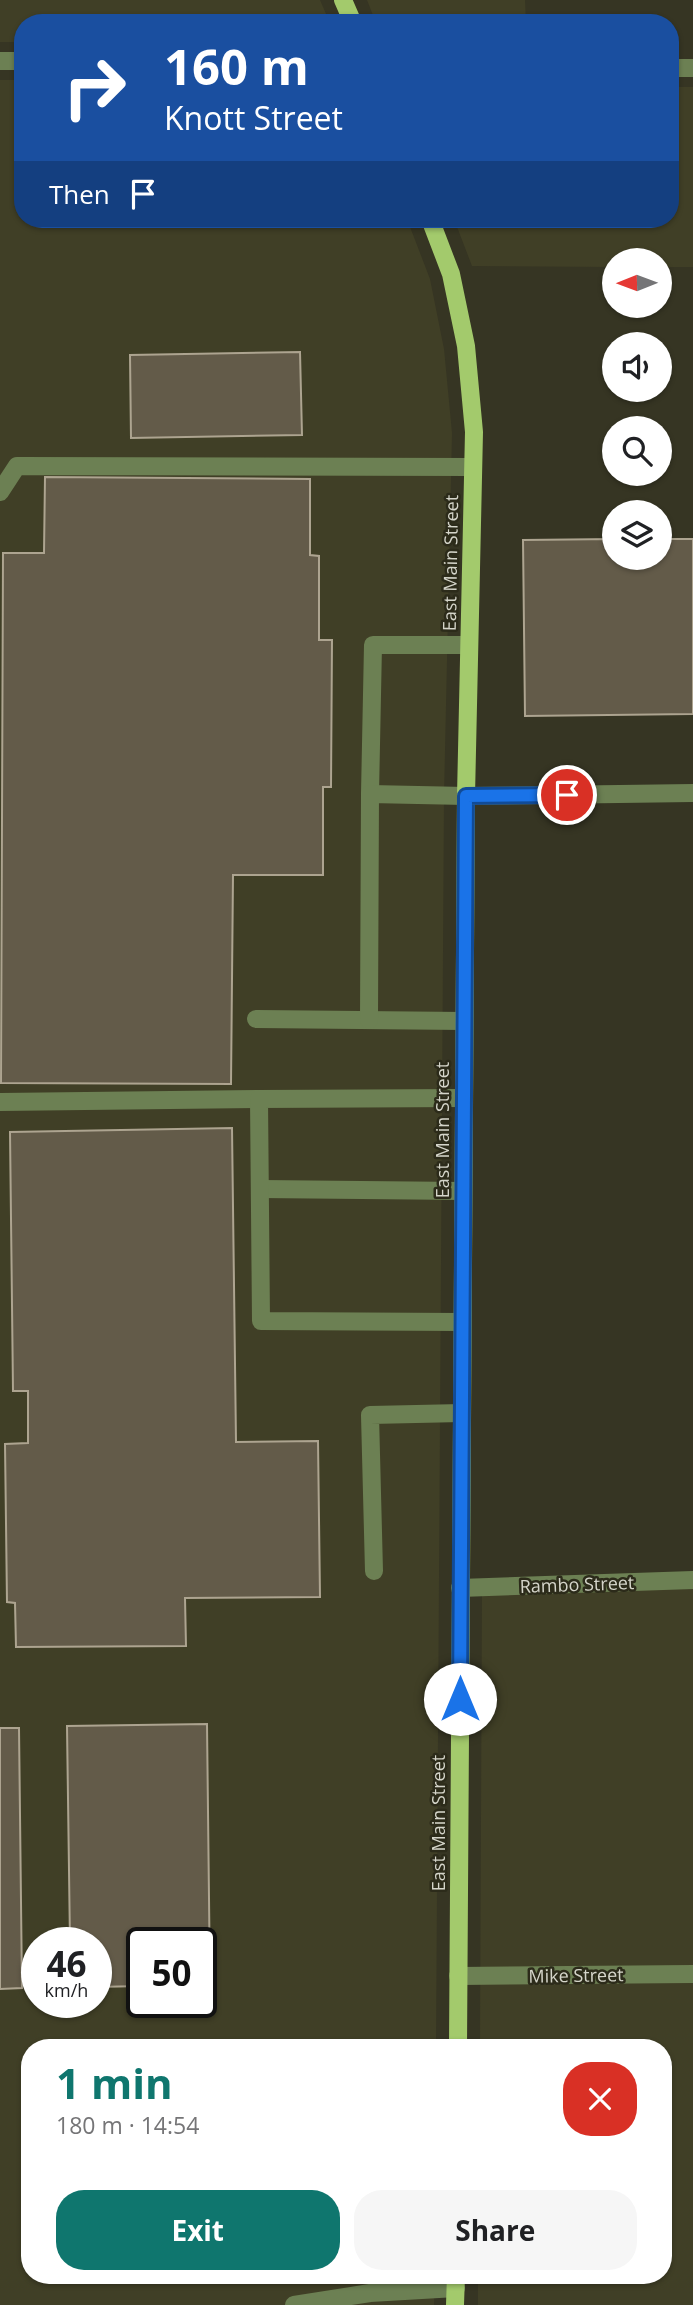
<!DOCTYPE html>
<html lang="en">
<head>
<meta charset="utf-8">
<style>
  :root { --surface:#fff; --page:#f6f6f6; --text:#202124; --muted:#757577; --accent:#0f766e }
  body { margin:0; font-family:"Open Sans",sans-serif; background:var(--page); color:var(--text); height:100vh; display:flex; flex-direction:column; font-size:26px; white-space:nowrap }
  * { box-sizing:border-box; margin:0 }
  p { font-size:23px; color:var(--muted) }
  .icon { flex:none; width:38px; height:38px; fill:none; stroke:currentColor; stroke-width:2; stroke-linecap:round; stroke-linejoin:round }
  .map { position:relative; flex:1; overflow:hidden }
  .details { position:absolute; left:21px; top:2039px; width:651px; height:245px; display:flex; flex-direction:column; background:var(--surface); border-radius:28px; box-shadow:0 2px 5px #0004 }
  .details>* { flex:none }
  .guide { position:absolute; left:14px; top:14px; width:665px; height:214px; border-radius:28px; box-shadow:0 2px 5px #0004; background:#1a4fa0; color:#fff; overflow:hidden }
  .needle { width:46px; rotate:269deg }
  .buttons { position:absolute; left:602px; top:248px; display:grid; gap:14px }
  .buttons a { display:grid; place-items:center; width:70px; height:70px; border-radius:50%; background:var(--surface); box-shadow:0 2px 5px #0004; font-size:35px }
  .speed { position:absolute; left:21px; top:1927px; display:flex; gap:14px; font-size:35px; font-weight:700; text-align:center }
  .speed>* { display:grid; place-content:center; width:91px; height:91px; border-radius:50%; background:var(--surface); box-shadow:0 2px 5px #0004; line-height:1 }
  .speed small { font-size:18px; font-weight:400 }
  .speed .limit { border:4px solid #111; border-radius:10px; background:#fff; color:#111 }
  .pin { position:absolute; display:grid; place-items:center; width:60px; height:60px; color:#fff; margin:-30px; border:4px solid #fff; border-radius:50%; box-shadow:0 2px 7px #0007 }
  .me { position:absolute; width:77px; margin:-38px; rotate:0deg; stroke-linejoin:round; filter:drop-shadow(0 0 5px #0008) }
  .turn { display:flex; align-items:center; gap:24px; height:147px; padding:0 35px; font-size:32px }
  .turn .icon { width:91px; height:91px; stroke-width:2.5 }
  .turn b { display:block; font-size:49px; line-height:60px }
  .then { display:flex; align-items:center; height:66px; padding:0 35px; background:#0003; gap:14px; font-size:26px }
  .round { display:grid; place-items:center; flex:none; width:74px; height:74px; border-radius:28px; background:var(--page) }
  .headline { display:flex; align-items:center; justify-content:space-between; height:119px; padding:0 35px }
  h1 { font-size:42px; font-weight:700; line-height:52px; color:var(--accent) }
  .button { display:flex; gap:14px; margin-top:auto; padding:14px 35px }
  .button a { flex:1; height:80px; border-radius:28px; background:var(--accent); color:#fff; font-size:28px; font-weight:700; line-height:80px; text-align:center }
  .button a+a { background:var(--page); color:var(--text) }
  .map>svg:first-child { display:block }
</style>
</head>
<body>
<div class="map">
<svg width="693" height="2305" viewBox="0 0 693 2305">
  <rect width="100%" height="100%" fill="#363523"/>
  <g fill="#403f26" fill-rule="evenodd">
    <path d="M 0,0 L 320,0 L 330,23 L 23,23 L 23,42 L 0,42 Z"/>
    <path d="M 367,0 L 525,0 L 526,23 L 376,23 Z"/>
    <path d="M 0,80 L 23,80 L 23,219 L 407,219 L 430,279 L 444,349 L 452,433 L 444,796 L 436,2047 L 30,2048 L 30,2275 L 435,2275 L 434,2305 L 0,2305 ZM 37,1942 L 96,1942 L 96,2002 L 37,2002 ZM 142,1942 L 201,1942 L 201,2002 L 142,2002 Z"/>
    <path d="M 670,87 L 693,87 L 693,267 L 660,267 L 660,261 L 614,261 L 614,267 L 472,266 L 454,219 L 670,219 Z"/>
    <path d="M 693,1586 L 693,2305 L 478,2305 L 478,2275 L 663,2275 L 663,2048 L 480,2047 L 482,1587 Z"/>
  </g>
  <g fill="#635b49" stroke="#ada490" stroke-width="2">
    <path d="M 300,352 L 302,435 L 131,438 L 130,355 Z"/>
    <path d="M 45,477 L 310,479 L 310,555 L 319,556 L 319,640 L 332,640 L 331,787 L 323,787 L 323,875 L 233,875 L 231,1084 L 1,1083 L 3,553 L 44,553 Z"/>
    <path d="M 614,539 L 614,558 L 660,558 L 660,539 L 693,539 L 693,714 L 525,716 L 523,540 Z"/>
    <path d="M 232,1128 L 236,1442 L 318,1441 L 320,1597 L 185,1598 L 186,1646 L 16,1647 L 15,1603 L 7,1602 L 5,1444 L 28,1443 L 28,1391 L 13,1391 L 10,1132 Z"/>
    <path d="M 207,1724 L 210,1985 L 201,1985 L 201,1942 L 142,1942 L 142,1986 L 96,1987 L 96,1942 L 70,1942 L 67,1726 Z"/>
    <path d="M 0,1728 L 19,1728 L 22,1988 L 0,1989 Z"/>
  </g>
  <g fill="none" stroke-linecap="round" stroke-linejoin="round">
    <g stroke="#6c8053" stroke-width="18">
      <path d="M 0,61 L 23,61"/>
      <path d="M 670,68 L 693,68"/>
      <path d="M 0,492 L 17,466 L 473,467"/>
      <path d="M 370,794 L 373,645 L 469,645"/>
      <path d="M 256,1019 L 464,1021"/>
      <path d="M 369,1020 L 370,794 L 466,796 L 693,793"/>
      <path d="M 0,1102 L 259,1099"/>
      <path d="M 260,1189 L 463,1191"/>
      <path d="M 462,1322 L 261,1321 L 259,1099 L 464,1098"/>
      <path d="M 374,1571 L 370,1415 L 462,1413"/>
      <path d="M 460,1588 L 693,1580"/>
      <path d="M 458,1976 L 693,1974"/>
      <path d="M 294,2305 L 370,2293 L 456,2288"/>
    </g>
    <g stroke="#a3ca6c" stroke-width="18">
      <path d="M 343,0 L 353,23"/>
      <path d="M 430,219 L 451,274 L 466,346 L 474,432 L 466,796 L 458,2048"/>
      <path d="M 455,2305 L 456,2275"/>
    </g>
  </g>
  <g fill="none" stroke-linecap="round" stroke-linejoin="round">
    <defs>
      <path id="route" d="M 460,1699 L 466,796 L 567,795"/>
    </defs>
    <use href="#route" stroke="#114b97" stroke-width="18"/>
    <use href="#route" stroke="#1a73e8" stroke-width="12"/>
  </g>
  <g text-anchor="middle" dominant-baseline="central" stroke-width="5" stroke-linejoin="round" paint-order="stroke">
    <g font-size="18" fill="#d5d5ca" stroke="#2c2b1a">
      <text transform="translate(450 563) rotate(-89)">East Main Street</text>
      <text transform="translate(442 1130) rotate(-90)">East Main Street</text>
      <text transform="translate(577 1584) rotate(-2)">Rambo Street</text>
      <text transform="translate(438 1823) rotate(-90)">East Main Street</text>
      <text transform="translate(576 1975) rotate(-1)">Mike Street</text>
    </g>
  </g>
</svg>
<div class="buttons">
<a><svg class="needle" viewBox="-14 -14 28 28"><path d="M0-13l5 13h-10z" fill="#e53935"/><path d="M0 13l5-13h-10z" fill="#757577"/></svg></a>
<a><svg class="icon" aria-label="sound" viewBox="0 0 24 24"><path d="M4 9h4l5-4v14l-5-4H4zM17 9q2 3 0 6"/></svg></a>
<a><svg class="icon" aria-label="search" viewBox="0 0 24 24"><circle cx="10" cy="10" r="6"/><path d="M15 15l6 6"/></svg></a>
<a><svg class="icon" aria-label="layers" viewBox="0 0 24 24"><path d="M12 4l9 5-9 5-9-5zM3 14l9 5 9-5"/></svg></a>
</div>
<div class="speed"><div>46<small>km/h</small></div><div class="limit">50</div></div>
<div class="pin" style="left:567px;top:795px;background:#d93025"><svg class="icon" aria-label="arrive" viewBox="0 0 24 24"><path d="M6 21V4h12l-3 4 3 4H6"/></svg></div>
<svg class="me" style="left:460px;top:1699px" viewBox="-20 -20 40 40"><circle r="19" fill="#fff"/><path d="M0-13L10 11 0 6-10 11z" fill="#1a73e8"/></svg>
<div class="guide">
<div class="turn"><svg class="icon" aria-label="right" viewBox="0 0 24 24"><path d="M7 20v-9h11M14 6l5 5-5 5"/></svg><div><b>160 m</b>Knott Street</div></div>
<div class="then">Then<svg class="icon" aria-label="arrive" viewBox="0 0 24 24"><path d="M6 21V4h12l-3 4 3 4H6"/></svg></div>
</div>
<section class="details">
<div class="headline"><div><h1>1 min</h1><p>180 m · 14:54</p></div><a class="round" style="background:#d93025;color:#fff"><svg class="icon" aria-label="close" viewBox="0 0 24 24"><path d="M6 6l12 12M18 6L6 18"/></svg></a></div>
<div class="button"><a>Exit</a><a>Share</a></div>
</section>
</div>
</body>
</html>
